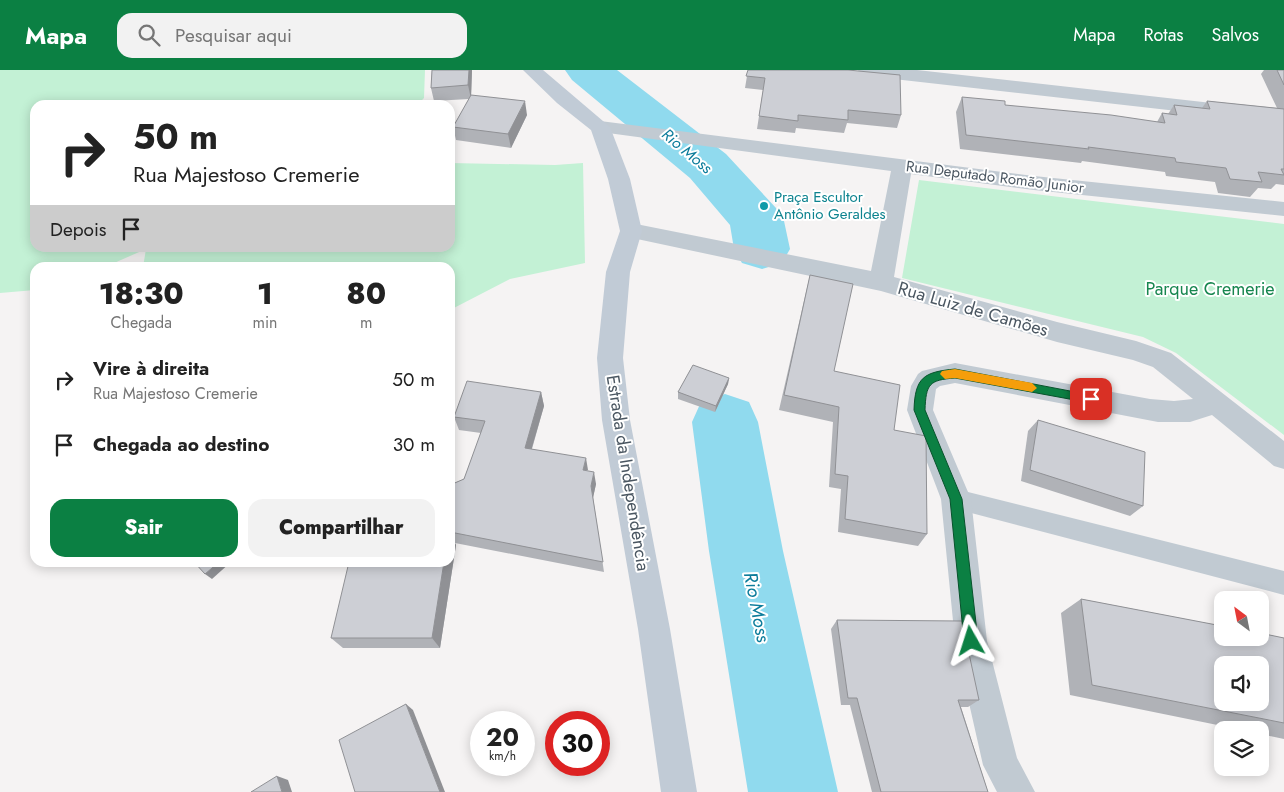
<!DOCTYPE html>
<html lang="pt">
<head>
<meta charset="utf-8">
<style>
  :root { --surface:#fff; --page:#f2f2f2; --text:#222; --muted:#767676; --accent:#0b8043 }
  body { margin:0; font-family:Jost,sans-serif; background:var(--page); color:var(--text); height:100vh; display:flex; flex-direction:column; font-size:19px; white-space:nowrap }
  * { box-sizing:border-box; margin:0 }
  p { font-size:16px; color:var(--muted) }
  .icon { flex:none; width:28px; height:28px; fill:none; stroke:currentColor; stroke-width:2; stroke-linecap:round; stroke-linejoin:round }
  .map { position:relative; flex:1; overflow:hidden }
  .details { position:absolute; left:30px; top:192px; width:425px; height:305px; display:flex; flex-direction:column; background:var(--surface); border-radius:15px; box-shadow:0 2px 12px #0003 }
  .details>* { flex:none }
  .top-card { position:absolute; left:30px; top:30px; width:425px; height:152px; border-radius:15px; box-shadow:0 2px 12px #0003; background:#fff; color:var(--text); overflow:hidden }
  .needle { width:32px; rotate:328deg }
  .fabs { position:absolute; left:1214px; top:521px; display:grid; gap:10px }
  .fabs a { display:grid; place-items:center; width:55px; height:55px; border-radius:10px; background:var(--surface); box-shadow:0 2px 12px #0003; font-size:25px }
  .speed { position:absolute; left:470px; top:641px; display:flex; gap:10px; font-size:25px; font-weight:700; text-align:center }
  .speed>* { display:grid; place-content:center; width:65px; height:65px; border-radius:50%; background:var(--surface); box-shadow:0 2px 12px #0003; line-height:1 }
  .speed small { font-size:12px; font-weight:400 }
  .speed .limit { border:8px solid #d22; background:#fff; color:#111 }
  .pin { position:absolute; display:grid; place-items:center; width:42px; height:42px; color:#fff; margin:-21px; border-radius:10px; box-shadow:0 2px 8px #0006 }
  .me { position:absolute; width:55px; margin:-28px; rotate:354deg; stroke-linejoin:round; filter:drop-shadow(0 0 4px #0008) }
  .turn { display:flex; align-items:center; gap:18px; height:105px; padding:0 20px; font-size:22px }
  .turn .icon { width:65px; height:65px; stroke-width:2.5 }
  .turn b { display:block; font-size:35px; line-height:42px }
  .then { display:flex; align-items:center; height:48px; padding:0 20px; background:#0003; gap:10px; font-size:19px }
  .eta { display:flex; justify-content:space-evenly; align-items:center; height:85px; text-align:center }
  .eta b { font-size:30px; font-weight:800; line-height:35px }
  .cta { display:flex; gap:10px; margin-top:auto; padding:10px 20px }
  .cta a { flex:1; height:58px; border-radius:15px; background:var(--accent); color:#fff; font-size:20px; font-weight:800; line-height:58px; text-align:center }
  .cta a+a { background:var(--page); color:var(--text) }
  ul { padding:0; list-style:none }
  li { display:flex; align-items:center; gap:15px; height:65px; padding:0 20px }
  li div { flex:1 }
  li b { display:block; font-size:19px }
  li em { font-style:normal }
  header { display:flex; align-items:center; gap:30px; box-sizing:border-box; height:70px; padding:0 25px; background:var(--accent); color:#fff }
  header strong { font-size:24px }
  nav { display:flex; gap:28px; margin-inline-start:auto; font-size:18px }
  .search { width:350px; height:45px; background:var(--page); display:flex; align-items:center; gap:12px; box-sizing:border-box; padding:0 18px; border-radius:15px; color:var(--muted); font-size:19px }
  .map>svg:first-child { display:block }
</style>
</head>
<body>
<header>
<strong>Mapa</strong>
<div class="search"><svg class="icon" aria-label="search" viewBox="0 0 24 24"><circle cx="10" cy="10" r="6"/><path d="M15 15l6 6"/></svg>Pesquisar aqui</div>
<nav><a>Mapa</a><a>Rotas</a><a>Salvos</a></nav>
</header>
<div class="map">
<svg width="1284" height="722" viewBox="0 0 1284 722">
  <rect width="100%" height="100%" fill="#f5f3f3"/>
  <g fill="#c3f1d5">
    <path d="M 0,0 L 425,0 L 424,28 L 417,35 L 35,35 L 35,178 L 450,178 L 450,93 L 555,95 L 583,93 L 585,193 L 510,209 L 450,240 L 450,198 L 143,197 L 146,179 L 105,197 L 35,198 L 35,220 L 0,223 Z"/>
    <path d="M 919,110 L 1284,154 L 1284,365 L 1176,283 L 1143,267 L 902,208 Z"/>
  </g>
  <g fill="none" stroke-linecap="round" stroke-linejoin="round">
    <g fill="#90daee" fill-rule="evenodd">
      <path d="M 565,0 L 617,0 L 726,84 L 776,138 L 784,151 L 790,179 L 782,193 L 762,199 L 742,193 L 734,179 L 730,155 L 690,108 L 572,10 Z"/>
      <path d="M 725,324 L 749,332 L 758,352 L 783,481 L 838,722 L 748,722 L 709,481 L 692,352 L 701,332 Z"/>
    </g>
    <path fill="#c1cad2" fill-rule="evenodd" d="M 956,419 L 1284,501 L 1284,525 L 956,439 L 948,436 L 945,429 L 948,422 Z"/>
    <g fill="#c1cad2" fill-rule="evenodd">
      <path d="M 858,0 L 917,0 L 1284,41 L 1284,53 L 867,6 L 860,4 Z"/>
      <path d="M 600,51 L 1034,106 L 1284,132 L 1284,146 L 1034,120 L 911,104 L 894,207 L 1057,252 L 1136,271 L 1171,283 L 1284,371 L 1284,399 L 1274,396 L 1212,345 L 1190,352 L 1158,352 L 955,313 L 940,316 L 936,319 L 933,340 L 971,429 L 987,571 L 1017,688 L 1035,722 L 997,722 L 983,695 L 955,571 L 941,429 L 907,340 L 911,316 L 918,304 L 922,301 L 955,293 L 1150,329 L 1174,331 L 1193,329 L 1153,297 L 1133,290 L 1057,272 L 881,221 L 623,166 L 620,161 L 623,156 L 631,153 L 871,201 L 891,101 L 593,61 L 590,57 L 593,53 Z"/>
    </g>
    <path fill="#c1cbd6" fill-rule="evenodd" d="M 523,0 L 543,0 L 610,57 L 630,109 L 642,161 L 630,202 L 623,288 L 630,350 L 670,559 L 697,722 L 661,722 L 638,559 L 602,350 L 597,288 L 606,202 L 620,161 L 608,109 L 591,60 L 557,33 Z"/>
  </g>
  <g fill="#b0b2b7">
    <path d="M 432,0 L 472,0 L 471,25 L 527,45 L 511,78 L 456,70 L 453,57 L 469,29 L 434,31 L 431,18 Z"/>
    <path d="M 748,0 L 901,45 L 897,58 L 847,53 L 844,63 L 796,58 L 795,63 L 757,59 L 763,20 L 745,18 Z"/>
    <path d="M 1264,0 L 1284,0 L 1284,115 L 1276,114 L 1271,119 L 1258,118 L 1250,127 L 1218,123 L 1215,112 L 1166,106 L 1165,102 L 1082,91 L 1081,93 L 960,79 L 956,42 L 962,27 L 1005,35 L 1157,52 L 1162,43 L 1168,44 L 1174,35 L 1202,38 L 1207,31 L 1277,38 L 1261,4 Z"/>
    <path d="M 810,205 L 834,301 L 894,360 L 927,464 L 918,476 L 838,462 L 841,419 L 829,417 L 833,352 L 779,340 L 806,222 Z"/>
    <path d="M 729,308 L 728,314 L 715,342 L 678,329 L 678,322 Z"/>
    <path d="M 541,322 L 544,336 L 532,379 L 588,401 L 596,414 L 593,427 L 604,502 L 455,473 L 456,475 L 440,578 L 343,578 L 331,568 L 450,492 L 450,415 L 464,409 L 481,363 L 459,360 L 454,347 Z"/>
    <path d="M 1038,350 L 1143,436 L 1130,446 L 1021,411 L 1028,361 Z"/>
    <path d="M 1081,529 L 1284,568 L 1284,669 L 1260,664 L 1260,660 L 1242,660 L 1070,625 L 1061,543 Z"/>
    <path d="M 837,550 L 979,630 L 968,637 L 961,637 L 988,722 L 872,722 L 850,635 L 841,635 L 831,559 Z"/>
  </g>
  <g fill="#909195">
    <path d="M 469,0 L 472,0 L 471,29 L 468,15 Z"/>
    <path d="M 525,31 L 527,45 L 511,78 L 508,64 Z"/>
    <path d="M 729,308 L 728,314 L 715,342 L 716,336 Z"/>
    <path d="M 541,322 L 544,336 L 528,391 L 525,378 Z"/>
    <path d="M 586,388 L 588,400 L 583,400 Z"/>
    <path d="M 594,402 L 596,414 L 593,428 L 591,416 Z"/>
    <path d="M 450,464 L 456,475 L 440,578 L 432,568 L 444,492 L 450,492 Z"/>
    <path d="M 219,492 L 231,492 L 212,509 L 205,504 Z"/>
    <path d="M 406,634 L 413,640 L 445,722 L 440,722 Z"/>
    <path d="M 277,706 L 288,710 L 292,722 L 282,722 Z"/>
  </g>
  <g fill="#cdcfd5" stroke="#909195" fill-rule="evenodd">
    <path d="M 432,0 L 469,0 L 468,15 L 431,18 Z"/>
    <path d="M 748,0 L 848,0 L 900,5 L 901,45 L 848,40 L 848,50 L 798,45 L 798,51 L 759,46 L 765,8 L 746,6 Z"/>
    <path d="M 1277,0 L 1284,0 L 1284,15 Z"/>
    <path d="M 471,25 L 525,31 L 508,64 L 453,57 Z"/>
    <path d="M 962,27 L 1005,31 L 1005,35 L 1111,45 L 1165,53 L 1162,43 L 1177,45 L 1174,35 L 1210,39 L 1207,31 L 1284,39 L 1284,99 L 1281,99 L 1284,105 L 1258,102 L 1262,112 L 1230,109 L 1226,98 L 1176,92 L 1175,88 L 1088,77 L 1089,79 L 966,65 Z"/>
    <path d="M 810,205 L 853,214 L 834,301 L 900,315 L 894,360 L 926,366 L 927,464 L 845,449 L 848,406 L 835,404 L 839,337 L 784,325 Z"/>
    <path d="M 693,295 L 729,308 L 716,336 L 678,322 Z"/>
    <path d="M 467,311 L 541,322 L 525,378 L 586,388 L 583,400 L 594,402 L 591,416 L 603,492 L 450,462 L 450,415 L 464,409 L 485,351 L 454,347 Z"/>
    <path d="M 1038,350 L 1145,382 L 1143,436 L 1030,400 Z"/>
    <path d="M 194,492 L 219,492 L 205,504 Z"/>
    <path d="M 349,492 L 444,492 L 432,568 L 331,568 Z"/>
    <path d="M 1081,529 L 1222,556 L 1222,568 L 1260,568 L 1260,563 L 1284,568 L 1284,653 L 1092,615 ZM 1222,595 L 1260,595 L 1260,632 L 1222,632 Z"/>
    <path d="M 837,550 L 962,551 L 979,630 L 958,630 L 988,722 L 881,722 L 857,628 L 848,628 Z"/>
    <path d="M 406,634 L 440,722 L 355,722 L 339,670 Z"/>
    <path d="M 277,706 L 282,722 L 251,722 Z"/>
  </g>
  <path fill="#0b8043" stroke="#07532c" d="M 955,299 L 1091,325 L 1097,329 L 1091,333 L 955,308 C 929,310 926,314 925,340 L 962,429 L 978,571 L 976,576 L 971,578 L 966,576 L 964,571 L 950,429 L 914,340 C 915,307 924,302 955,299 Z"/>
  <path fill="#f59e0b" d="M 955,299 L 1032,313 L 1037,318 L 1032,322 L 955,308 L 945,309 L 940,304 L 942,301 Z"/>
  <circle fill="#0f9aa8" stroke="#fff" stroke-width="2" cx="764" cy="136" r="5"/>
  <g text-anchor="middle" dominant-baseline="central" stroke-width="4" stroke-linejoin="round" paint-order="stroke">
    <g font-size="15" fill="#4a5661" stroke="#fff">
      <text transform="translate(995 107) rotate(7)">Rua Deputado Romão Junior</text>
    </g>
    <g font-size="15" fill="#0d838f" stroke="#fff" text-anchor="start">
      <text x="774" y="127">Praça Escultor<tspan x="774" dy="17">Antônio Geraldes</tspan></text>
    </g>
    <g font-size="16" font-style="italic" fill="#0c7c9b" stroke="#fff">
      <text transform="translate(687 81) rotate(40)">Rio Moss</text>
    </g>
    <g font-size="18" fill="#17864f" stroke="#fff">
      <text x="1210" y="219">Parque Cremerie</text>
    </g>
    <g font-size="18" fill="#4a5661" stroke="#fff">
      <text transform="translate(973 239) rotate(16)">Rua Luiz de Camões</text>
      <text transform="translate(628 403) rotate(81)">Estrada da Independência</text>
    </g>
    <g font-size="19" font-style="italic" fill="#0c7c9b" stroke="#fff">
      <text transform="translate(757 537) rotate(79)">Rio Moss</text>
    </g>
  </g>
</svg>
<div class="fabs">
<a><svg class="needle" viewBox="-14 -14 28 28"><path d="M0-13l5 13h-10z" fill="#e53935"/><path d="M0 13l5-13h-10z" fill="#767676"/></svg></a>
<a><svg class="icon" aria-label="sound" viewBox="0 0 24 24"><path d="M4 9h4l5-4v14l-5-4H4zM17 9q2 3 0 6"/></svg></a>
<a><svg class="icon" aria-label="layers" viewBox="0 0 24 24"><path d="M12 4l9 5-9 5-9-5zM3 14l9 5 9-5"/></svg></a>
</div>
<div class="speed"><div>20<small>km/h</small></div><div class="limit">30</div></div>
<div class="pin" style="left:1091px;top:329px;background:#d93025"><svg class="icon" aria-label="arrive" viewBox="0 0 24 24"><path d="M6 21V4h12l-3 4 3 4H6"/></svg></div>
<svg class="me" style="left:971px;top:571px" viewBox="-20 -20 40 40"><path d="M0-17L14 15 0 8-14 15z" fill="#0b8043" stroke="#fff" stroke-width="4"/></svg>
<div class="top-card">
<div class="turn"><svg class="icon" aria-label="right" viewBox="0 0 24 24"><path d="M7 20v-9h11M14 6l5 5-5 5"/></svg><div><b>50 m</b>Rua Majestoso Cremerie</div></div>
<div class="then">Depois<svg class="icon" aria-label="arrive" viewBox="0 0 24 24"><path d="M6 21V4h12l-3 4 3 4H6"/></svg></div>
</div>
<section class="details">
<div class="eta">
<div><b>18:30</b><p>Chegada</p></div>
<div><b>1</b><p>min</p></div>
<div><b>80</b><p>m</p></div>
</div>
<ul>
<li><svg class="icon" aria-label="right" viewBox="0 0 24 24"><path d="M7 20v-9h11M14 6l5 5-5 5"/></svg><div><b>Vire à direita</b><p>Rua Majestoso Cremerie</p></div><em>50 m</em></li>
<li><svg class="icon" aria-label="arrive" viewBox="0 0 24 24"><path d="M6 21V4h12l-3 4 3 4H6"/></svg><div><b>Chegada ao destino</b></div><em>30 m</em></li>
</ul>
<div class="cta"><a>Sair</a><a>Compartilhar</a></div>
</section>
</div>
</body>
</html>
